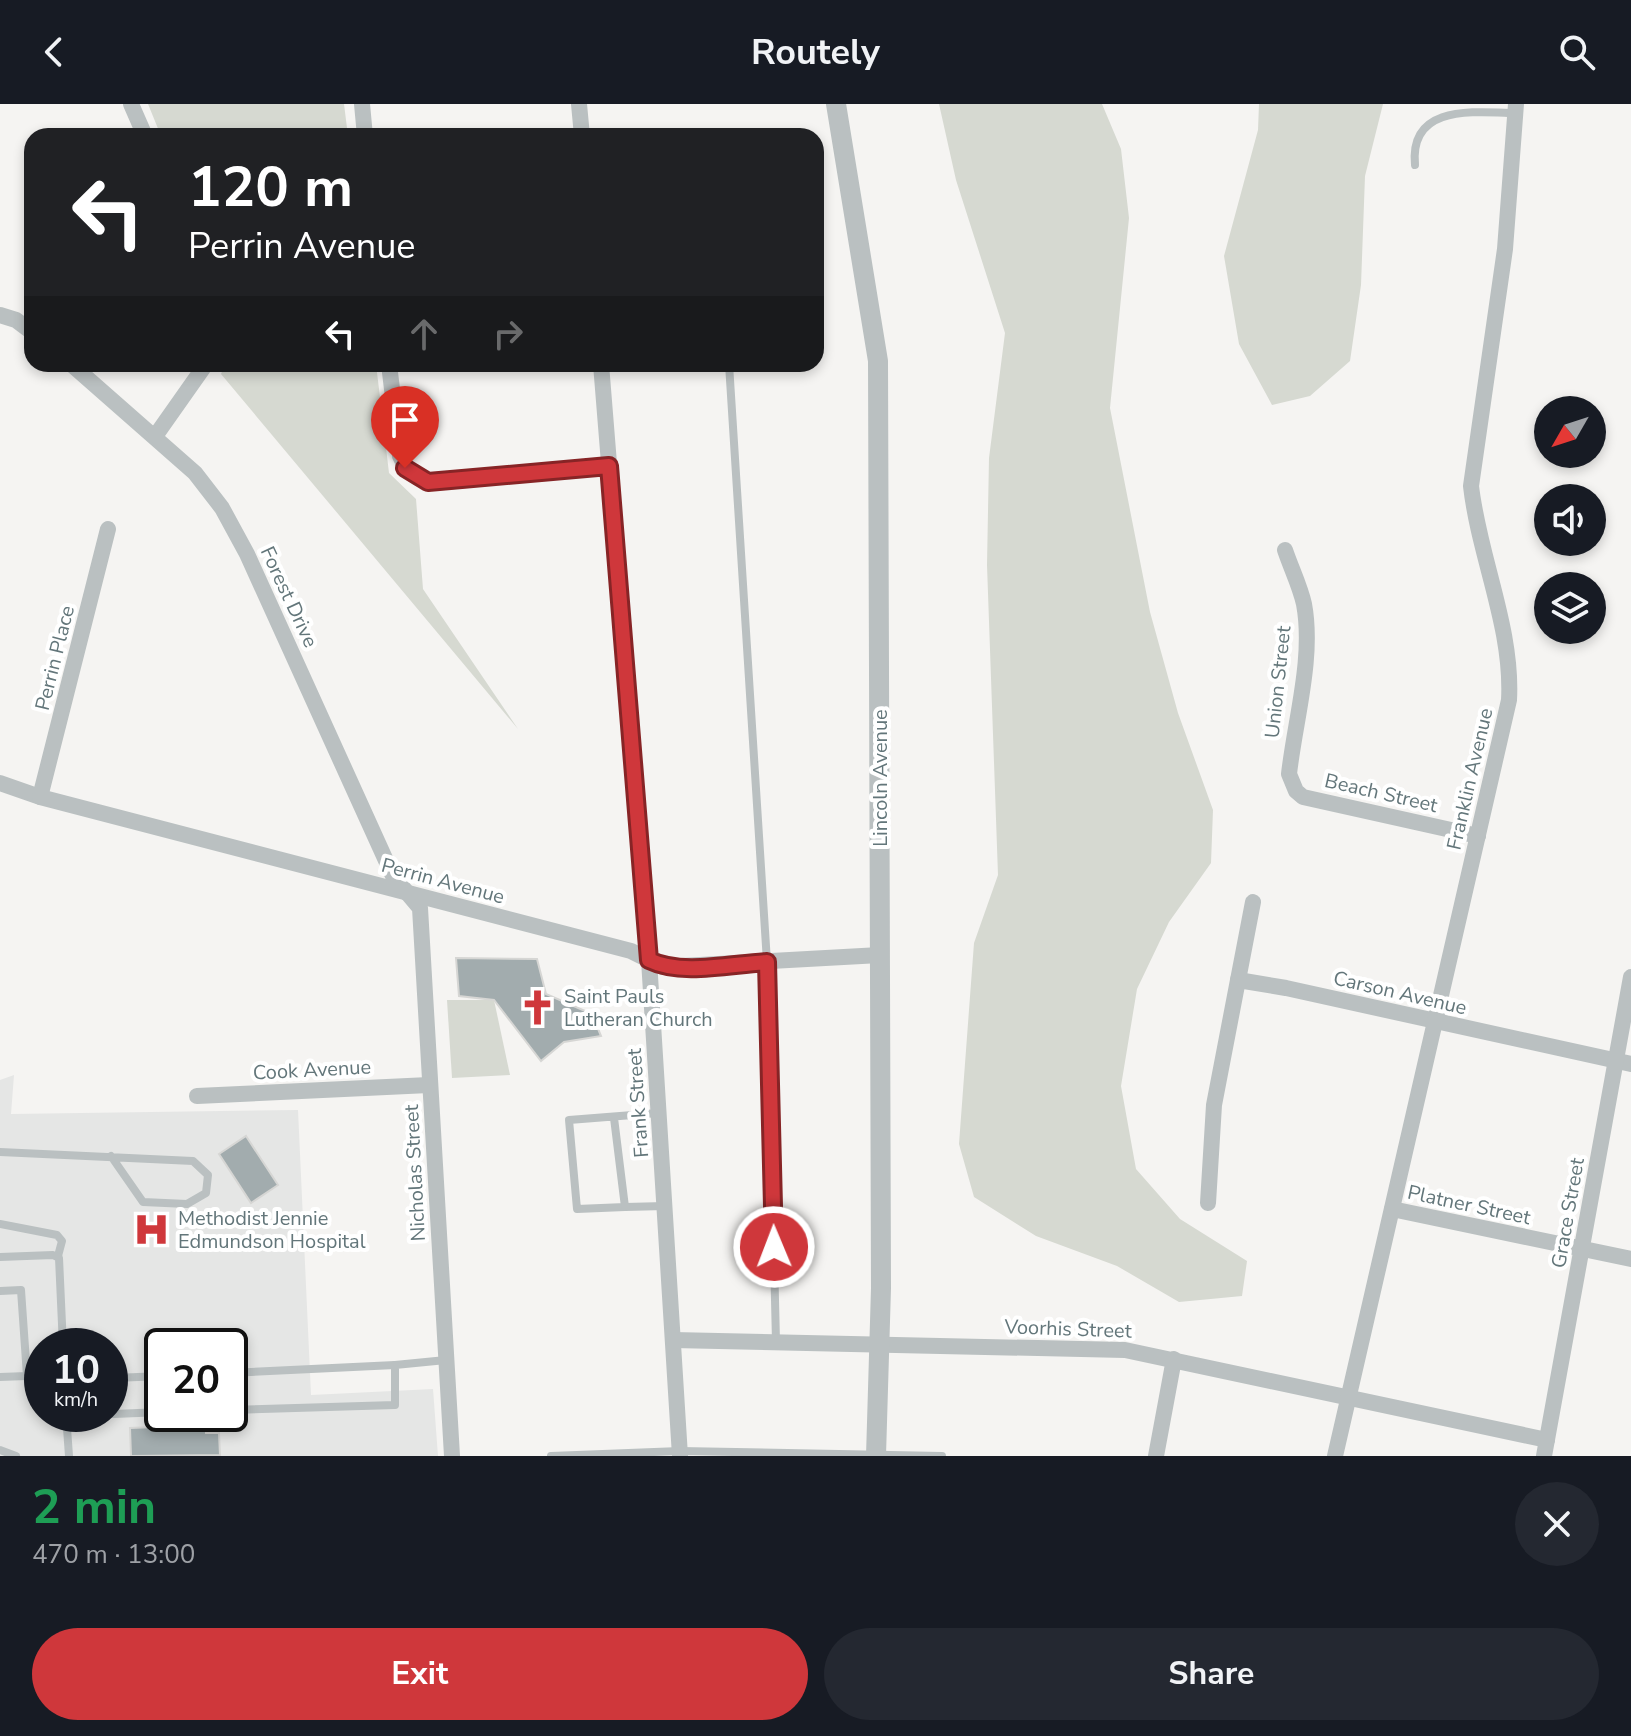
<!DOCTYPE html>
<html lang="en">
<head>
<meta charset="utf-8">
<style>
  :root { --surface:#171b24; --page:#242831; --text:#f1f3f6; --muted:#9ea1a6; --accent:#cf373b }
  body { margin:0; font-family:"Nunito Sans",sans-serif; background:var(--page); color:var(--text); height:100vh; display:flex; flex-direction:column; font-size:30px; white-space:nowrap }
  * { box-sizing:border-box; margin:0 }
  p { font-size:26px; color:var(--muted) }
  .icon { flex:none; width:44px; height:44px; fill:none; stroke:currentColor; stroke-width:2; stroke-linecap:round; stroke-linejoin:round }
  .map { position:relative; height:1352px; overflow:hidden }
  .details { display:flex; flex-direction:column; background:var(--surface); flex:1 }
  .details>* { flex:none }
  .hud { position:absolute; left:24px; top:24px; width:800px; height:244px; border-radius:24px; box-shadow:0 4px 12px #0003; background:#202124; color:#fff; overflow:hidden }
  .needle { width:52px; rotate:231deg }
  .buttons { position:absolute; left:1534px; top:292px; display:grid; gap:16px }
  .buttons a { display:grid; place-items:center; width:72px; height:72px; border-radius:50%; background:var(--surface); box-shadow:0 4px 12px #0003; font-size:40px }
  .speed { position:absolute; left:24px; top:1224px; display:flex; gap:16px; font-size:40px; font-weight:700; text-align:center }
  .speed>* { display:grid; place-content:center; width:104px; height:104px; border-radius:50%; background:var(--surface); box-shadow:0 4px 12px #0003; line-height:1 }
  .speed small { font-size:20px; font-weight:400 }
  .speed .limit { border:4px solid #111; border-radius:12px; background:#fff; color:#111 }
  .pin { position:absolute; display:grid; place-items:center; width:68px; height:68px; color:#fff; margin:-82px -34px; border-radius:50% 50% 50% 0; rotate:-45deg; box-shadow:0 0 8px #0007 }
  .pin .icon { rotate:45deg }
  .me { position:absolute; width:88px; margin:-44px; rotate:359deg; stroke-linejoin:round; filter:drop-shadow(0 0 6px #0008) }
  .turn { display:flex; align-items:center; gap:28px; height:168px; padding:0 32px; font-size:36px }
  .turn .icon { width:104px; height:104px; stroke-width:2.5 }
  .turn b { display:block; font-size:56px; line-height:68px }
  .lanes { display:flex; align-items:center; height:76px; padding:0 32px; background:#0003; justify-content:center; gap:40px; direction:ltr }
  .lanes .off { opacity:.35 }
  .round { display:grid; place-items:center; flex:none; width:84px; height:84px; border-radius:42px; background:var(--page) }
  .overview { display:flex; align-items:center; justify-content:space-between; height:136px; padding:0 32px }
  h1 { font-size:48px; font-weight:700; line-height:60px; color:#1e9e55 }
  .button { display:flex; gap:16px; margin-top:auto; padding:16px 32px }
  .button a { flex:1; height:92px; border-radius:48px; background:var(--accent); color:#fff; font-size:32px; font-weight:700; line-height:92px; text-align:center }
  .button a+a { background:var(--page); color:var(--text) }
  header { display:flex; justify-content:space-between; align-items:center; height:104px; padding:0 32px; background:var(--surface); font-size:36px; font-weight:700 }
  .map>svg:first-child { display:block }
</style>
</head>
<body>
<header><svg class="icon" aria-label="back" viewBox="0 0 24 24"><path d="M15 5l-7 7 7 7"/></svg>Routely<svg class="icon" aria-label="search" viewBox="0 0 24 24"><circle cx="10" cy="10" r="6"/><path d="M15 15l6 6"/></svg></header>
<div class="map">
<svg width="1631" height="1352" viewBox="0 0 1631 1352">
  <rect width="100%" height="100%" fill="#f5f4f2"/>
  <path fill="#e5e6e5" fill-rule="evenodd" d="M 14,971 L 11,1010 L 298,1006 L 311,1291 L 433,1285 L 438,1352 L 0,1352 L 0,976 ZM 42,1242 L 110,1242 L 110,1310 L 42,1310 ZM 162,1242 L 230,1242 L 230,1310 L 162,1310 Z"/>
  <g fill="#d6d9d1">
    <path d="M 148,0 L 344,0 L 348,32 L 161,32 Z"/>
    <path d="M 939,0 L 1102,0 L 1121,45 L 1129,114 L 1110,304 L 1150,508 L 1178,609 L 1213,706 L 1211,759 L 1169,818 L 1137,885 L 1121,982 L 1136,1065 L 1180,1115 L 1247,1157 L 1242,1192 L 1179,1198 L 1117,1162 L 1036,1132 L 974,1093 L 959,1040 L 974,839 L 998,771 L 987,461 L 989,354 L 1005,229 L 956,76 Z"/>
    <path d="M 1259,0 L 1383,0 L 1365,72 L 1361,181 L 1350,257 L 1310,292 L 1272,301 L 1239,240 L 1224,152 L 1258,26 Z"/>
    <path d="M 225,260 L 376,260 L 389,369 L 416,395 L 423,485 L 518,625 L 221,270 Z"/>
    <path d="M 447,896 L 494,896 L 510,971 L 452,974 Z"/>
  </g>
  <g fill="#a2acae" stroke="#d6d6d4" stroke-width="2">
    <path d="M 456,854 L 537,855 L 546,890 L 592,910 L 601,932 L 564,938 L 541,957 L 494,896 L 459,892 Z"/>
    <path d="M 246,1032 L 278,1081 L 251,1099 L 219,1050 Z"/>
    <path d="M 206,1321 L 206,1329 L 219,1329 L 220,1351 L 131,1352 L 130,1324 Z"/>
  </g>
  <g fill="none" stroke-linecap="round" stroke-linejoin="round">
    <g stroke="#bac0c1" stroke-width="8">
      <path d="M 1415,61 C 1409,0 1474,8 1515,9"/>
      <path d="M 729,260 L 767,858 L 776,1238"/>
      <path d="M 614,1014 L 625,1103 L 577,1105 L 569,1016 L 658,1009"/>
      <path d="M 0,1048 L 193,1057 L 208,1071 L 206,1089 L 187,1100 L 143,1098 L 111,1052"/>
      <path d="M 625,1103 L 665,1102"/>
      <path d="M 0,1120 L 57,1131 L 62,1137 L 58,1152"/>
      <path d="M 0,1153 L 53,1151 L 59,1154 L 63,1242"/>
      <path d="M 0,1187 L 21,1186 L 27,1272 L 0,1273"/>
      <path d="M 230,1269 L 395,1261"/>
      <path d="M 110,1274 L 114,1274 L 114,1310 L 162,1308"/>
      <path d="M 114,1274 L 162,1272"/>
      <path d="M 230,1306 L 395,1301 L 395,1261 L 446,1256"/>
      <path d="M 66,1310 L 69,1352"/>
      <path d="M 0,1346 L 16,1352"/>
      <path d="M 551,1352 L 680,1347 L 942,1352"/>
    </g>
    <g stroke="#bac0c1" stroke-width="16">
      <path d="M 131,0 L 145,32"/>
      <path d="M 362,0 L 365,32"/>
      <path d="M 579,0 L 582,32"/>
      <path d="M 0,211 L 16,216 L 32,228"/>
      <path d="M 71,260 L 195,369 L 222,404 L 247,450 L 393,772 L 420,804 L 452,1352"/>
      <path d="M 389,260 L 400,352 C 409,374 422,379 445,378 L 609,362"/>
      <path d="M 601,260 L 649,856 L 680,1352"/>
      <path d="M 156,331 L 206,260"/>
      <path d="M 1285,446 C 1291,464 1300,482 1304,500 C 1314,554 1295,616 1289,670 L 1296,687 L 1303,693 L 1478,732"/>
      <path d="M 0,679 L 40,693 L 631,847 L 663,863 L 880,851"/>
      <path d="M 40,693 L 108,425"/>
      <path d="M 1238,876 L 1286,884 L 1631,960"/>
      <path d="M 197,992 L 429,981"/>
      <path d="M 1208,1099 L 1214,1001 L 1253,798"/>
      <path d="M 1392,1105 L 1631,1155"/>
      <path d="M 673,1236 L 1125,1246 L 1547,1336"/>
      <path d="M 1156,1352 L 1174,1255"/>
      <path d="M 1335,1352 L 1509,596 C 1513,524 1479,453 1471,382 L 1505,145 L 1516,0"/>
      <path d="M 1544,1352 L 1631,873"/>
    </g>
    <path stroke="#bac0c1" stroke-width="20" d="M 836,0 L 878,257 L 881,1184 L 876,1352"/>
  </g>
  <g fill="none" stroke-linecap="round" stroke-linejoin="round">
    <defs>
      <path id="route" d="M 405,364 L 428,378 L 609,362 L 649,856 C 682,872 730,860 767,858 L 774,1143"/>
    </defs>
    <use href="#route" stroke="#872426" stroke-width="20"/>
    <use href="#route" stroke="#cf373b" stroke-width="14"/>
  </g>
  <defs>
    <symbol id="church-bare" viewBox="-9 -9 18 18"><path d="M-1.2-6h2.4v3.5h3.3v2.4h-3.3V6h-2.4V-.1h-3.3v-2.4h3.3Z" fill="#cf373b" stroke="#fff" stroke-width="2.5" paint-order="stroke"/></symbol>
    <symbol id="hospital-bare" viewBox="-9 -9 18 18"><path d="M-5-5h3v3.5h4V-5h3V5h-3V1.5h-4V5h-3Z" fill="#cf373b" stroke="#fff" stroke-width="2.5" paint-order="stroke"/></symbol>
  </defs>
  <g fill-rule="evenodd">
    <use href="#church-bare" x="512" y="878" width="51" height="51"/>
    <use href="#hospital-bare" x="126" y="1100" width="51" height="51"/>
  </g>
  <g text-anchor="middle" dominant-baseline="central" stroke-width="8" stroke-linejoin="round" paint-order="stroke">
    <g font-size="20" fill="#63767a" stroke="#fff">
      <text transform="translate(289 493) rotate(65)">Forest Drive</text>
      <text transform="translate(55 554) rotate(-76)">Perrin Place</text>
      <text transform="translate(1278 578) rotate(-84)">Union Street</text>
      <text transform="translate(880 674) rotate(-90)">Lincoln Avenue</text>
      <text transform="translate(1470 675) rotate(-77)">Franklin Avenue</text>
      <text transform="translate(1381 689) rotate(13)">Beach Street</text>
      <text transform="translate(443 777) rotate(15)">Perrin Avenue</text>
      <text transform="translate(1400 889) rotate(13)">Carson Avenue</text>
      <text transform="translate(312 966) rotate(-3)">Cook Avenue</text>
      <text transform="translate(638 999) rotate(-94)">Frank Street</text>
      <text transform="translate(415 1069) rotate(-93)">Nicholas Street</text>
      <text transform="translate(1469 1101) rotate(12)">Platner Street</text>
      <text transform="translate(1568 1109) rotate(-80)">Grace Street</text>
      <text transform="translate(1068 1225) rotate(2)">Voorhis Street</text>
    </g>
    <g font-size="20" fill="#63767a" stroke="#fff" text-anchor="start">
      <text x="564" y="892">Saint Pauls<tspan x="564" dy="23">Lutheran Church</tspan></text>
      <text x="178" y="1114">Methodist Jennie<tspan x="178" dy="23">Edmundson Hospital</tspan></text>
    </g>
  </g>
</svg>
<div class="buttons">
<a><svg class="needle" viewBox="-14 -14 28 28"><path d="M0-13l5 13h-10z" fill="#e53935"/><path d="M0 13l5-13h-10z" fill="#9ea1a6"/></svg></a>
<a><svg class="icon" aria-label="sound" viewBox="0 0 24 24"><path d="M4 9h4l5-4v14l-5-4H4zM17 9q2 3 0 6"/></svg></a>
<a><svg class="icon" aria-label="layers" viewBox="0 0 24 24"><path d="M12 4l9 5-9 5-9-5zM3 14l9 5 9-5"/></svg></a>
</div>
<div class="speed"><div>10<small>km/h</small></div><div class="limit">20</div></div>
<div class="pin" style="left:405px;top:364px;background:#d93025"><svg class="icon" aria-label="arrive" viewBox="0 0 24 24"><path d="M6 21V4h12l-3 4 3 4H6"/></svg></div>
<svg class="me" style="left:774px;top:1143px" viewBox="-20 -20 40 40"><circle r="17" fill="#cf373b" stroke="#fff" stroke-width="3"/><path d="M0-11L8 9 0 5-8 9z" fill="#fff"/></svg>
<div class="hud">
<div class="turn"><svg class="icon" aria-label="left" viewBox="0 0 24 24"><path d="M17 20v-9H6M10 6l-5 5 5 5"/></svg><div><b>120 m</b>Perrin Avenue</div></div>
<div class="lanes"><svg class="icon" aria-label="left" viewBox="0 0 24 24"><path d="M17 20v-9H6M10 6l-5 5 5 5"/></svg><svg class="icon off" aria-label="ahead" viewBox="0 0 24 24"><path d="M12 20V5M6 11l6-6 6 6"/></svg><svg class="icon off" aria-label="right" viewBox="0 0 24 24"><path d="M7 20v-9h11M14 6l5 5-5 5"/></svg></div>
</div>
</div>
<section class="details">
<div class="overview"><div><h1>2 min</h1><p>470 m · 13:00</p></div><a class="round"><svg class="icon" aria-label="close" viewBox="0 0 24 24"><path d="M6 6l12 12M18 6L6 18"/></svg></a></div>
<div class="button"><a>Exit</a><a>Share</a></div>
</section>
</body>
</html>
